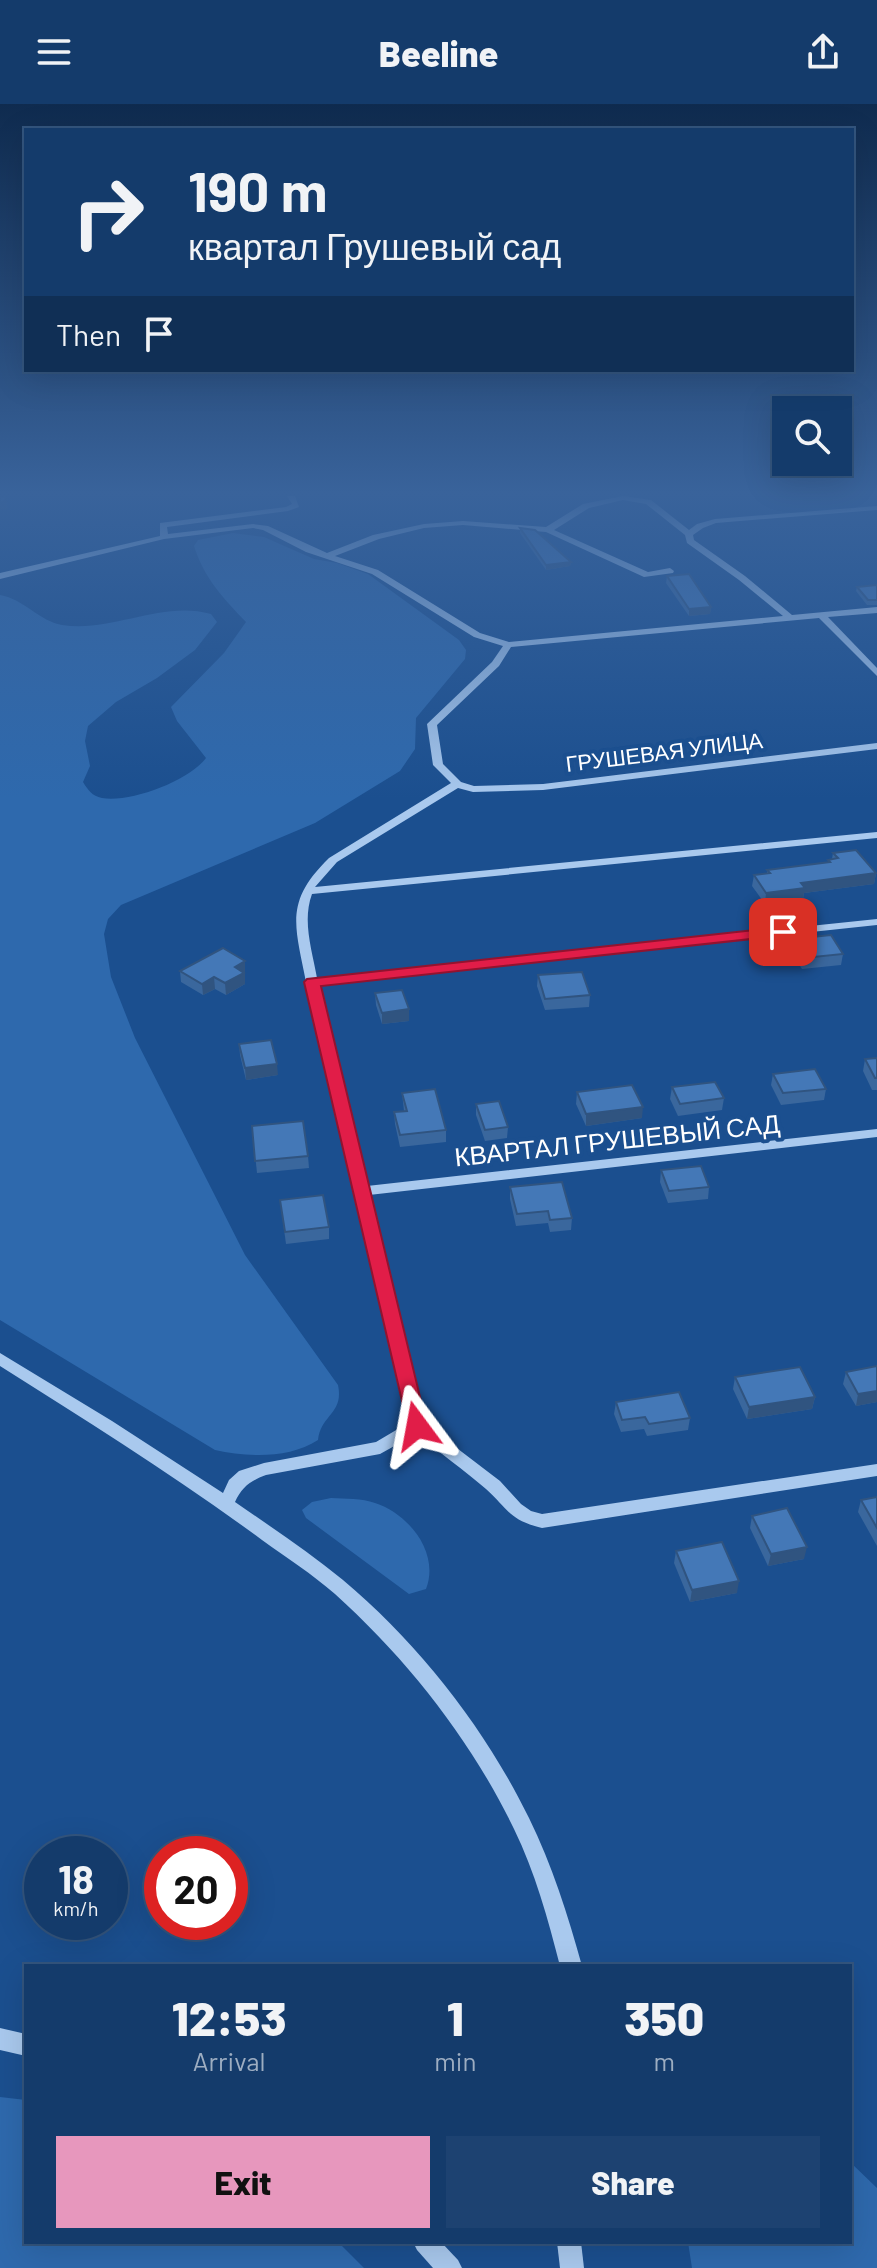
<!DOCTYPE html>
<html lang="en">
<head>
<meta charset="utf-8">
<style>
  :root { --surface:#143b6b; --page:#1d4271; --text:#f1f3f6; --muted:#9dadc1; --line:#33557e; --accent:#e797bd }
  body { margin:0; font-family:Barlow,sans-serif; background:var(--page); color:var(--text); height:100vh; display:flex; flex-direction:column; font-size:30px; white-space:nowrap }
  * { box-sizing:border-box; margin:0 }
  p { font-size:26px; color:var(--muted) }
  .icon { flex:none; width:44px; height:44px; fill:none; stroke:currentColor; stroke-width:2; stroke-linecap:round; stroke-linejoin:round }
  .map { position:relative; flex:1; overflow:hidden }
  .panel { position:absolute; left:24px; top:1860px; width:828px; height:280px; display:flex; flex-direction:column; background:var(--surface); border-radius:0px; box-shadow:0 8px 32px #0002,0 0 0 2px var(--line) }
  .panel>* { flex:none }
  .banner { position:absolute; left:24px; top:24px; width:830px; height:244px; border-radius:0px; box-shadow:0 8px 32px #0002,0 0 0 2px var(--line); background:#143b6b; color:var(--text); overflow:hidden }
  .fabs { position:absolute; left:772px; top:292px; display:grid; gap:16px }
  .fabs a { display:grid; place-items:center; width:80px; height:80px; border-radius:0px; background:var(--surface); box-shadow:0 8px 32px #0002,0 0 0 2px var(--line); font-size:40px }
  .speed { position:absolute; left:24px; top:1732px; display:flex; gap:16px; font-size:40px; font-weight:700; text-align:center }
  .speed>* { display:grid; place-content:center; width:104px; height:104px; border-radius:50%; background:var(--surface); box-shadow:0 8px 32px #0002,0 0 0 2px var(--line); line-height:1 }
  .speed small { font-size:20px; font-weight:400 }
  .speed .limit { border:12px solid #d22; background:#fff; color:#111 }
  .pin { position:absolute; display:grid; place-items:center; width:68px; height:68px; color:#fff; margin:-34px; border-radius:16px; box-shadow:0 4px 12px #0006 }
  .me { position:absolute; width:88px; margin:-44px; rotate:347deg; stroke-linejoin:round; filter:drop-shadow(0 0 6px #0008) }
  .turn { display:flex; align-items:center; gap:28px; height:168px; padding:0 32px; font-size:36px }
  .turn .icon { width:104px; height:104px; stroke-width:2.5 }
  .turn b { display:block; font-size:56px; line-height:68px }
  .then { display:flex; align-items:center; height:76px; padding:0 32px; background:#0003; gap:16px; font-size:30px }
  .eta { display:flex; justify-content:space-evenly; align-items:center; height:136px; text-align:center }
  .eta b { font-size:48px; font-weight:800; line-height:56px }
  .button { display:flex; gap:16px; margin-top:auto; padding:16px 32px }
  .button a { flex:1; height:92px; border-radius:0px; background:var(--accent); color:#111; font-size:32px; font-weight:800; line-height:92px; text-align:center }
  .button a+a { background:var(--page); color:var(--text) }
  header { display:flex; justify-content:space-between; align-items:center; height:104px; padding:0 32px; background:var(--surface); font-size:36px; font-weight:800 }
  .map>svg:first-child { display:block }
</style>
</head>
<body>
<header><svg class="icon" aria-label="menu" viewBox="0 0 24 24"><path d="M4 6h16M4 12h16M4 18h16"/></svg>Beeline<svg class="icon" aria-label="share" viewBox="0 0 24 24"><path d="M12 15V3M7 8l5-5 5 5M5 13v7h14v-7"/></svg></header>
<div class="map">
<svg width="877" height="2164" viewBox="0 0 877 2164">
  <rect width="100%" height="100%" fill="#1b4f8f"/>
  <g fill="#2e69ad">
    <path d="M 233,429 L 264,433 L 314,455 L 337,459 L 368,470 L 459,536 L 466,546 L 465,555 L 416,614 L 415,645 L 400,667 L 315,719 L 121,801 L 108,815 L 104,830 L 111,873 L 135,934 L 245,1151 L 338,1281 C 344,1310 321,1310 318,1336 C 289,1355 247,1353 215,1346 L 0,1216 L 0,491 C 24,495 39,517 62,521 C 112,529 161,496 211,510 L 217,518 L 195,546 L 157,574 L 116,598 L 88,622 L 85,637 L 90,662 L 83,678 C 88,686 92,692 102,694 C 130,699 189,677 206,654 L 177,617 L 171,603 L 224,549 L 246,518 C 223,494 204,474 194,442 L 198,436 Z"/>
    <path d="M 331,1394 C 345,1395 362,1394 375,1399 C 409,1410 440,1449 426,1485 L 409,1490 L 306,1414 L 302,1406 L 312,1398 Z"/>
    <path d="M 0,1993 L 26,1996 L 26,2138 L 338,2138 L 364,2164 L 0,2164 Z"/>
    <path d="M 850,2058 L 877,2084 L 877,2164 L 692,2164 L 688,2138 L 850,2138 Z"/>
  </g>
  <g fill="none" stroke-linecap="round" stroke-linejoin="round">
    <g fill="#a9c9ee" fill-rule="evenodd">
      <path d="M 287,392 L 295,392 L 299,403 L 288,407 L 167,423 L 168,430 L 253,420 L 268,422 L 327,449 L 373,431 L 424,420 L 463,417 L 546,423 L 583,400 L 623,392 L 651,396 L 689,426 L 697,420 L 715,415 L 877,402 L 877,406 L 716,419 L 703,424 L 693,431 L 694,436 L 745,472 L 792,511 L 877,503 L 877,509 L 828,513 L 877,564 L 877,572 L 819,514 L 511,543 L 499,562 L 437,621 L 443,660 L 461,678 L 474,682 L 543,680 L 877,639 L 877,645 L 543,686 L 473,688 L 458,684 L 337,758 L 315,783 L 877,728 L 877,734 L 312,790 C 302,817 312,846 317,874 L 877,815 L 877,821 L 319,881 L 367,1082 L 877,1025 L 877,1033 L 369,1091 L 424,1319 L 500,1377 L 521,1400 L 531,1407 L 542,1410 L 877,1360 L 877,1372 L 542,1424 C 509,1416 509,1406 486,1385 C 464,1366 439,1348 416,1330 L 380,1350 L 266,1371 C 250,1377 242,1383 235,1398 C 271,1423 309,1448 343,1476 C 419,1540 485,1624 529,1714 C 552,1761 568,1811 582,1862 L 560,1862 C 548,1815 535,1768 514,1725 C 471,1636 408,1556 335,1490 C 312,1470 287,1454 262,1436 C 178,1374 89,1318 0,1262 L 0,1249 L 112,1317 L 223,1389 L 229,1376 L 239,1367 L 264,1359 L 376,1338 L 408,1319 L 306,878 C 295,821 284,798 329,754 L 451,679 L 433,661 L 427,620 L 492,558 L 503,542 L 474,533 L 372,470 L 306,448 L 263,426 L 253,424 L 164,435 L 0,475 L 0,469 L 160,432 L 160,419 L 286,403 L 292,400 ZM 623,396 L 646,400 L 685,431 L 687,439 L 739,476 L 783,512 L 509,538 L 480,529 L 378,466 L 335,452 L 379,435 L 424,424 L 463,421 L 546,428 L 644,473 L 673,469 L 674,467 L 670,464 L 648,468 L 554,426 L 589,404 Z"/>
      <path d="M 0,1924 L 26,1930 L 26,1952 L 0,1946 Z"/>
      <path d="M 413,2138 L 441,2138 L 458,2156 L 462,2164 L 433,2164 L 417,2146 Z"/>
      <path d="M 557,2138 L 581,2138 L 584,2164 L 560,2164 Z"/>
    </g>
  </g>
  <g fill="#3a679d">
    <path d="M 520,424 L 571,458 L 570,462 L 546,466 L 520,429 Z"/>
    <path d="M 667,472 L 711,503 L 710,510 L 689,512 L 666,479 Z"/>
    <path d="M 877,481 L 877,501 L 867,501 L 856,487 L 857,483 Z"/>
    <path d="M 833,749 L 876,769 L 874,780 L 804,789 L 803,795 L 765,800 L 752,782 L 754,771 L 767,770 L 767,766 L 828,758 L 828,756 L 832,755 Z"/>
    <path d="M 792,835 L 843,850 L 841,861 L 802,865 L 790,846 Z"/>
    <path d="M 245,857 L 245,880 L 226,891 L 215,885 L 203,891 L 181,878 L 180,867 Z"/>
    <path d="M 538,871 L 590,891 L 589,903 L 545,906 L 537,882 Z"/>
    <path d="M 375,889 L 409,917 L 382,920 L 376,901 Z"/>
    <path d="M 239,940 L 278,971 L 246,976 L 240,951 Z"/>
    <path d="M 877,954 L 877,986 L 872,986 L 863,967 L 865,955 Z"/>
    <path d="M 773,970 L 826,985 L 824,996 L 781,1001 L 771,981 Z"/>
    <path d="M 672,983 L 724,994 L 722,1006 L 678,1012 L 670,995 Z"/>
    <path d="M 577,988 L 642,1014 L 586,1022 L 576,1000 Z"/>
    <path d="M 402,989 L 446,1026 L 446,1038 L 400,1043 L 395,1020 L 394,1008 L 404,1007 Z"/>
    <path d="M 476,1000 L 508,1023 L 507,1034 L 485,1037 L 476,1011 Z"/>
    <path d="M 252,1022 L 308,1052 L 309,1064 L 257,1069 Z"/>
    <path d="M 661,1066 L 709,1083 L 708,1095 L 668,1099 L 660,1078 Z"/>
    <path d="M 510,1083 L 572,1114 L 571,1126 L 550,1128 L 548,1119 L 516,1122 L 510,1095 Z"/>
    <path d="M 280,1096 L 329,1123 L 329,1135 L 286,1140 Z"/>
    <path d="M 877,1262 L 877,1298 L 856,1302 L 843,1280 L 846,1268 Z"/>
    <path d="M 735,1273 L 815,1293 L 812,1305 L 747,1315 L 733,1285 Z"/>
    <path d="M 616,1298 L 690,1314 L 688,1326 L 647,1332 L 644,1325 L 621,1328 L 614,1310 Z"/>
    <path d="M 877,1393 L 877,1442 L 858,1408 L 861,1396 Z"/>
    <path d="M 752,1412 L 804,1455 L 768,1462 L 750,1424 Z"/>
    <path d="M 676,1447 L 737,1489 L 690,1498 L 674,1459 Z"/>
  </g>
  <g fill="#305480">
    <path d="M 6,397 L 8,405 L 0,406 L 0,398 Z"/>
    <path d="M 571,458 L 570,462 L 546,466 L 546,461 Z"/>
    <path d="M 711,503 L 710,510 L 689,512 L 689,505 Z"/>
    <path d="M 876,769 L 874,780 L 804,789 L 803,795 L 765,800 L 766,789 L 801,779 Z"/>
    <path d="M 245,857 L 245,880 L 226,891 L 225,879 L 235,863 Z"/>
    <path d="M 214,873 L 215,885 L 203,891 L 202,880 Z"/>
    <path d="M 409,905 L 409,917 L 382,920 L 382,909 Z"/>
    <path d="M 277,960 L 278,971 L 246,976 L 245,964 Z"/>
    <path d="M 643,1003 L 642,1014 L 586,1022 L 586,1010 Z"/>
    <path d="M 877,1287 L 877,1298 L 856,1302 L 858,1290 Z"/>
    <path d="M 815,1293 L 812,1305 L 747,1315 L 749,1303 Z"/>
    <path d="M 807,1443 L 804,1455 L 768,1462 L 771,1450 Z"/>
    <path d="M 739,1477 L 737,1489 L 690,1498 L 692,1486 Z"/>
  </g>
  <g fill="#4478b7" stroke="#305480" stroke-width="2">
    <path d="M 0,392 L 5,392 L 6,397 L 0,398 Z"/>
    <path d="M 520,424 L 535,426 L 571,458 L 546,461 Z"/>
    <path d="M 689,470 L 711,503 L 689,505 L 667,472 Z"/>
    <path d="M 877,481 L 877,496 L 868,496 L 857,483 Z"/>
    <path d="M 856,746 L 876,769 L 801,779 L 805,784 L 766,789 L 754,771 L 770,769 L 767,766 L 830,758 L 828,756 L 838,754 L 833,749 Z"/>
    <path d="M 831,831 L 843,850 L 804,854 L 792,835 Z"/>
    <path d="M 223,844 L 245,857 L 235,863 L 244,869 L 225,879 L 214,873 L 202,880 L 180,867 Z"/>
    <path d="M 582,868 L 590,891 L 545,895 L 538,871 Z"/>
    <path d="M 402,886 L 409,905 L 382,909 L 375,889 Z"/>
    <path d="M 271,936 L 277,960 L 245,964 L 239,940 Z"/>
    <path d="M 877,954 L 877,974 L 875,974 L 865,955 Z"/>
    <path d="M 815,965 L 826,985 L 783,989 L 773,970 Z"/>
    <path d="M 715,978 L 724,994 L 680,1000 L 672,983 Z"/>
    <path d="M 632,981 L 643,1003 L 586,1010 L 577,988 Z"/>
    <path d="M 435,985 L 446,1026 L 400,1031 L 394,1008 L 407,1007 L 402,989 Z"/>
    <path d="M 499,997 L 508,1023 L 485,1026 L 476,1000 Z"/>
    <path d="M 303,1017 L 308,1052 L 255,1057 L 252,1022 Z"/>
    <path d="M 701,1062 L 709,1083 L 669,1087 L 661,1066 Z"/>
    <path d="M 562,1078 L 572,1114 L 550,1116 L 548,1107 L 517,1110 L 510,1083 Z"/>
    <path d="M 323,1091 L 329,1123 L 285,1128 L 280,1096 Z"/>
    <path d="M 877,1262 L 877,1287 L 858,1290 L 846,1268 Z"/>
    <path d="M 800,1263 L 815,1293 L 749,1303 L 735,1273 Z"/>
    <path d="M 679,1288 L 690,1314 L 649,1320 L 645,1313 L 622,1316 L 616,1298 Z"/>
    <path d="M 877,1393 L 877,1424 L 861,1396 Z"/>
    <path d="M 787,1404 L 807,1443 L 771,1450 L 752,1412 Z"/>
    <path d="M 722,1438 L 739,1477 L 692,1486 L 676,1447 Z"/>
  </g>
  <linearGradient id="sky" x2="0" y2="1"><stop stop-color="#0f2b4f"/><stop offset="0.56" stop-color="#39639b"/><stop offset="1" stop-color="#39639b" stop-opacity="0"/></linearGradient>
  <rect width="877" height="695" fill="url(#sky)"/>
  <path fill="#e11d48" stroke="#92132f" stroke-width="2" d="M 783,823 L 790,828 L 788,831 L 321,882 L 427,1322 L 424,1327 L 409,1327 L 304,878 L 307,875 Z"/>
  <g text-anchor="middle" dominant-baseline="central" stroke-width="8" stroke-linejoin="round" paint-order="stroke">
    <g font-size="22" fill="#fff" stroke="#1b4f8f">
      <text transform="translate(664 647) rotate(-7)">ГРУШЕВАЯ УЛИЦА</text>
    </g>
    <g font-size="26" fill="#fff" stroke="#1b4f8f">
      <text transform="translate(617 1035) rotate(-6)">КВАРТАЛ ГРУШЕВЫЙ САД</text>
    </g>
  </g>
</svg>
<div class="fabs">
<a><svg class="icon" aria-label="search" viewBox="0 0 24 24"><circle cx="10" cy="10" r="6"/><path d="M15 15l6 6"/></svg></a>
</div>
<div class="speed"><div>18<small>km/h</small></div><div class="limit">20</div></div>
<div class="pin" style="left:783px;top:828px;background:#d93025"><svg class="icon" aria-label="arrive" viewBox="0 0 24 24"><path d="M6 21V4h12l-3 4 3 4H6"/></svg></div>
<svg class="me" style="left:417px;top:1322px" viewBox="-20 -20 40 40"><path d="M0-17L14 15 0 8-14 15z" fill="#e11d48" stroke="#fff" stroke-width="4"/></svg>
<div class="banner">
<div class="turn"><svg class="icon" aria-label="right" viewBox="0 0 24 24"><path d="M7 20v-9h11M14 6l5 5-5 5"/></svg><div><b>190 m</b>квартал Грушевый сад</div></div>
<div class="then">Then<svg class="icon" aria-label="arrive" viewBox="0 0 24 24"><path d="M6 21V4h12l-3 4 3 4H6"/></svg></div>
</div>
<section class="panel">
<div class="eta">
<div><b>12:53</b><p>Arrival</p></div>
<div><b>1</b><p>min</p></div>
<div><b>350</b><p>m</p></div>
</div>
<div class="button"><a>Exit</a><a>Share</a></div>
</section>
</div>
</body>
</html>
